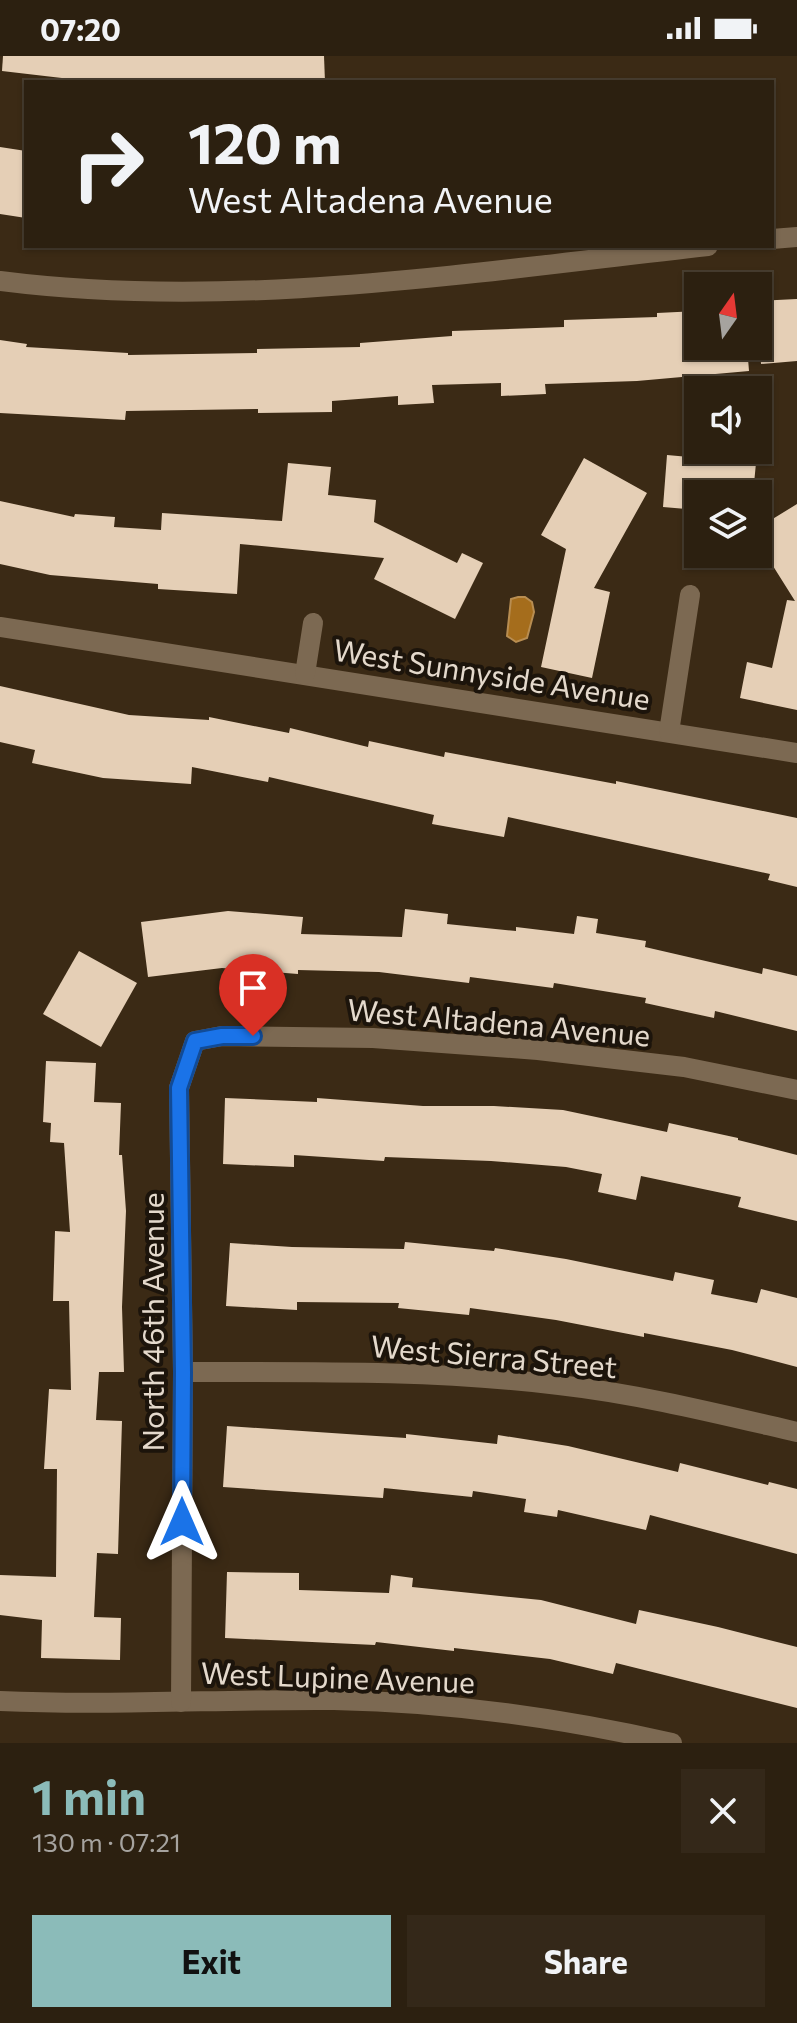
<!DOCTYPE html>
<html lang="en">
<head>
<meta charset="utf-8">
<style>
  :root { --surface:#2c2010; --page:#342819; --text:#f1f3f6; --muted:#a6a39f; --line:#483e30; --accent:#8bbbb9 }
  body { margin:0; font-family:Commissioner,sans-serif; background:var(--page); color:var(--text); height:100vh; display:flex; flex-direction:column; font-size:30px; white-space:nowrap }
  * { box-sizing:border-box; margin:0 }
  p { font-size:26px; color:var(--muted) }
  .icon { flex:none; width:44px; height:44px; fill:none; stroke:currentColor; stroke-width:2; stroke-linecap:round; stroke-linejoin:round }
  .map { position:relative; height:1687px; overflow:hidden }
  .panel { display:flex; flex-direction:column; background:var(--surface); flex:1 }
  .panel>* { flex:none }
  .banner { position:absolute; left:24px; top:24px; width:750px; height:168px; border-radius:0px; box-shadow:0 2px 6px #0004,0 0 0 2px var(--line); background:#2c2010; color:var(--text); overflow:hidden }
  .needle { width:52px; rotate:14deg }
  .controls { position:absolute; left:684px; top:216px; display:grid; gap:16px }
  .controls a { display:grid; place-items:center; width:88px; height:88px; border-radius:0px; background:var(--surface); box-shadow:0 2px 6px #0004,0 0 0 2px var(--line); font-size:40px }
  .pin { position:absolute; display:grid; place-items:center; width:68px; height:68px; color:#fff; margin:-82px -34px; border-radius:50% 50% 50% 0; rotate:-45deg; box-shadow:0 0 8px #0007 }
  .pin .icon { rotate:45deg }
  .me { position:absolute; width:88px; margin:-44px; rotate:0deg; stroke-linejoin:round; filter:drop-shadow(0 0 6px #0008) }
  .turn { display:flex; align-items:center; gap:28px; height:168px; padding:0 32px; font-size:36px }
  .turn .icon { width:104px; height:104px; stroke-width:2.5 }
  .turn b { display:block; font-size:56px; line-height:68px }
  .round { display:grid; place-items:center; flex:none; width:84px; height:84px; border-radius:0px; background:var(--page) }
  .summary { display:flex; align-items:center; justify-content:space-between; height:136px; padding:0 32px }
  h1 { font-size:48px; font-weight:700; line-height:60px; color:var(--accent) }
  .action { display:flex; gap:16px; margin-top:auto; padding:16px 32px }
  .action a { flex:1; height:92px; border-radius:0px; background:var(--accent); color:#111; font-size:32px; font-weight:700; line-height:92px; text-align:center }
  .action a+a { background:var(--page); color:var(--text) }
  .status { display:flex; justify-content:space-between; align-items:center; height:56px; padding:0 40px; background:var(--surface); direction:ltr }
  .status svg { height:22px; fill:currentColor }
  .map>svg:first-child { display:block }
</style>
</head>
<body>
<div class="status"><b>07:20</b><svg viewBox="0 0 49 12"><path d="M0 12V9h3v3zM5 12V6h3v6zM10 12V3h3v9zM15 12V0h3v12zM26 1h20v11H26zM47 4h2v5h-2z"/></svg></div>
<div class="map">
<svg width="797" height="1687" viewBox="0 0 797 1687">
  <rect width="100%" height="100%" fill="#3b2a15"/>
  <path fill="#a56d1c" stroke="#b88d51" stroke-width="2" d="M 518,541 L 525,541 L 532,546 L 534,556 L 527,582 L 516,586 L 507,580 L 511,543 Z"/>
  <g fill="#e5cfb6">
    <path d="M 3,0 L 324,0 L 325,26 L 96,26 L 2,15 Z"/>
    <path d="M 0,91 L 26,95 L 26,162 L 0,158 Z"/>
    <path d="M 797,243 L 797,305 L 761,308 L 758,245 Z"/>
    <path d="M 698,255 L 698,290 L 747,290 L 749,315 L 637,325 L 545,328 L 546,338 L 501,340 L 501,327 L 432,329 L 434,347 L 398,349 L 398,340 L 332,345 L 332,356 L 258,357 L 258,353 L 126,355 L 125,364 L 0,357 L 0,284 L 27,288 L 26,291 L 128,297 L 128,299 L 257,297 L 257,293 L 360,291 L 360,287 L 452,280 L 452,275 L 564,271 L 564,264 L 657,261 L 657,257 Z"/>
    <path d="M 667,399 L 756,407 L 753,438 L 698,438 L 698,454 L 663,451 Z"/>
    <path d="M 584,402 L 647,437 L 594,532 L 610,536 L 592,622 L 541,611 L 566,493 L 541,479 Z"/>
    <path d="M 288,407 L 331,411 L 328,439 L 376,444 L 374,466 L 457,507 L 462,497 L 483,507 L 455,563 L 374,523 L 384,502 L 240,488 L 237,538 L 158,533 L 158,528 L 50,519 L 0,508 L 0,445 L 74,461 L 75,458 L 115,461 L 114,471 L 161,474 L 162,457 L 282,465 Z"/>
    <path d="M 797,448 L 797,654 L 740,642 L 747,606 L 772,612 L 787,544 L 795,545 L 758,486 L 758,472 Z"/>
    <path d="M 0,630 L 129,659 L 209,664 L 209,661 L 289,677 L 290,672 L 368,691 L 369,685 L 444,701 L 445,696 L 616,728 L 616,725 L 797,762 L 797,831 L 768,824 L 770,818 L 508,761 L 504,781 L 432,768 L 434,759 L 269,721 L 268,726 L 192,711 L 191,728 L 103,722 L 32,707 L 35,694 L 0,686 Z"/>
    <path d="M 405,853 L 448,858 L 447,868 L 516,875 L 516,871 L 574,878 L 577,860 L 598,863 L 596,877 L 646,885 L 645,891 L 762,918 L 763,912 L 797,920 L 797,975 L 715,955 L 714,962 L 645,947 L 646,942 L 554,927 L 553,932 L 470,921 L 469,927 L 379,916 L 298,914 L 298,918 L 222,912 L 148,921 L 141,866 L 228,855 L 303,861 L 301,878 L 402,881 Z"/>
    <path d="M 79,895 L 137,927 L 101,991 L 43,958 Z"/>
    <path d="M 46,1005 L 96,1007 L 94,1046 L 121,1047 L 119,1099 L 122,1099 L 126,1155 L 122,1251 L 124,1316 L 99,1316 L 96,1364 L 122,1365 L 118,1498 L 97,1497 L 94,1561 L 121,1562 L 120,1604 L 41,1602 L 42,1564 L 0,1559 L 0,1519 L 56,1521 L 57,1413 L 44,1413 L 49,1333 L 71,1334 L 69,1245 L 53,1245 L 55,1175 L 70,1176 L 64,1087 L 50,1086 L 51,1067 L 43,1066 Z"/>
    <path d="M 225,1042 L 317,1046 L 317,1042 L 423,1050 L 494,1050 L 563,1054 L 667,1076 L 669,1067 L 738,1082 L 738,1084 L 797,1099 L 797,1165 L 738,1151 L 741,1141 L 641,1120 L 636,1144 L 598,1136 L 602,1118 L 566,1111 L 491,1105 L 385,1101 L 384,1105 L 294,1099 L 294,1111 L 223,1108 Z"/>
    <path d="M 405,1186 L 494,1195 L 495,1192 L 566,1203 L 673,1225 L 675,1216 L 714,1224 L 711,1238 L 757,1247 L 761,1233 L 797,1242 L 797,1311 L 732,1294 L 644,1277 L 644,1281 L 556,1264 L 470,1252 L 469,1259 L 398,1252 L 399,1247 L 297,1246 L 297,1254 L 226,1250 L 230,1187 L 292,1191 L 404,1193 Z"/>
    <path d="M 227,1370 L 406,1382 L 406,1378 L 497,1388 L 498,1379 L 568,1390 L 678,1416 L 680,1407 L 768,1429 L 769,1426 L 797,1433 L 797,1498 L 650,1459 L 646,1474 L 558,1454 L 557,1461 L 524,1456 L 526,1443 L 473,1435 L 472,1441 L 384,1432 L 383,1442 L 223,1431 Z"/>
    <path d="M 227,1516 L 299,1517 L 299,1534 L 389,1537 L 391,1519 L 413,1522 L 412,1531 L 541,1544 L 636,1568 L 639,1554 L 718,1571 L 797,1591 L 797,1652 L 616,1607 L 613,1618 L 550,1603 L 454,1592 L 454,1595 L 376,1586 L 375,1589 L 225,1582 Z"/>
  </g>
  <g fill="none" stroke-linecap="round" stroke-linejoin="round">
    <g stroke="#7c6952" stroke-width="20">
      <path d="M 772,183 L 797,181"/>
      <path d="M 0,225 C 235,255 474,216 708,190"/>
      <path d="M 0,571 L 797,697"/>
      <path d="M 305,618 L 313,567"/>
      <path d="M 669,676 L 690,539"/>
      <path d="M 183,1316 C 307,1316 435,1314 559,1329 C 639,1338 719,1358 797,1376"/>
      <path d="M 0,1645 C 111,1650 223,1643 334,1644 C 447,1646 561,1662 672,1687"/>
      <path d="M 181,1646 L 183,1316 L 179,1032 L 195,985 L 222,980 L 373,982 L 538,994 L 684,1011 L 797,1034"/>
    </g>
  </g>
  <g fill="none" stroke-linecap="round" stroke-linejoin="round">
    <defs>
      <path id="route" d="M 182,1466 L 183,1316 L 179,1032 L 195,985 L 222,980 L 253,980"/>
    </defs>
    <use href="#route" stroke="#114b97" stroke-width="20"/>
    <use href="#route" stroke="#1a73e8" stroke-width="14"/>
  </g>
  <g text-anchor="middle" dominant-baseline="central" stroke-width="8" stroke-linejoin="round" paint-order="stroke">
    <g font-size="30" fill="#e4d9cc" stroke="#1c140b">
      <text transform="translate(492 617) rotate(9)">West Sunnyside Avenue</text>
      <text transform="translate(499 965) rotate(5)">West Altadena Avenue</text>
      <text transform="translate(151 1266) rotate(-90)">North 46th Avenue</text>
      <text transform="translate(494 1299) rotate(5)">West Sierra Street</text>
      <text transform="translate(338 1620) rotate(2)">West Lupine Avenue</text>
    </g>
  </g>
</svg>
<div class="controls">
<a><svg class="needle" viewBox="-14 -14 28 28"><path d="M0-13l5 13h-10z" fill="#e53935"/><path d="M0 13l5-13h-10z" fill="#a6a39f"/></svg></a>
<a><svg class="icon" aria-label="sound" viewBox="0 0 24 24"><path d="M4 9h4l5-4v14l-5-4H4zM17 9q2 3 0 6"/></svg></a>
<a><svg class="icon" aria-label="layers" viewBox="0 0 24 24"><path d="M12 4l9 5-9 5-9-5zM3 14l9 5 9-5"/></svg></a>
</div>
<div class="pin" style="left:253px;top:980px;background:#d93025"><svg class="icon" aria-label="arrive" viewBox="0 0 24 24"><path d="M6 21V4h12l-3 4 3 4H6"/></svg></div>
<svg class="me" style="left:182px;top:1466px" viewBox="-20 -20 40 40"><path d="M0-17L14 15 0 8-14 15z" fill="#1a73e8" stroke="#fff" stroke-width="4"/></svg>
<div class="banner">
<div class="turn"><svg class="icon" aria-label="right" viewBox="0 0 24 24"><path d="M7 20v-9h11M14 6l5 5-5 5"/></svg><div><b>120 m</b>West Altadena Avenue</div></div>
</div>
</div>
<section class="panel">
<div class="summary"><div><h1>1 min</h1><p>130 m · 07:21</p></div><a class="round"><svg class="icon" aria-label="close" viewBox="0 0 24 24"><path d="M6 6l12 12M18 6L6 18"/></svg></a></div>
<div class="action"><a>Exit</a><a>Share</a></div>
</section>
</body>
</html>
